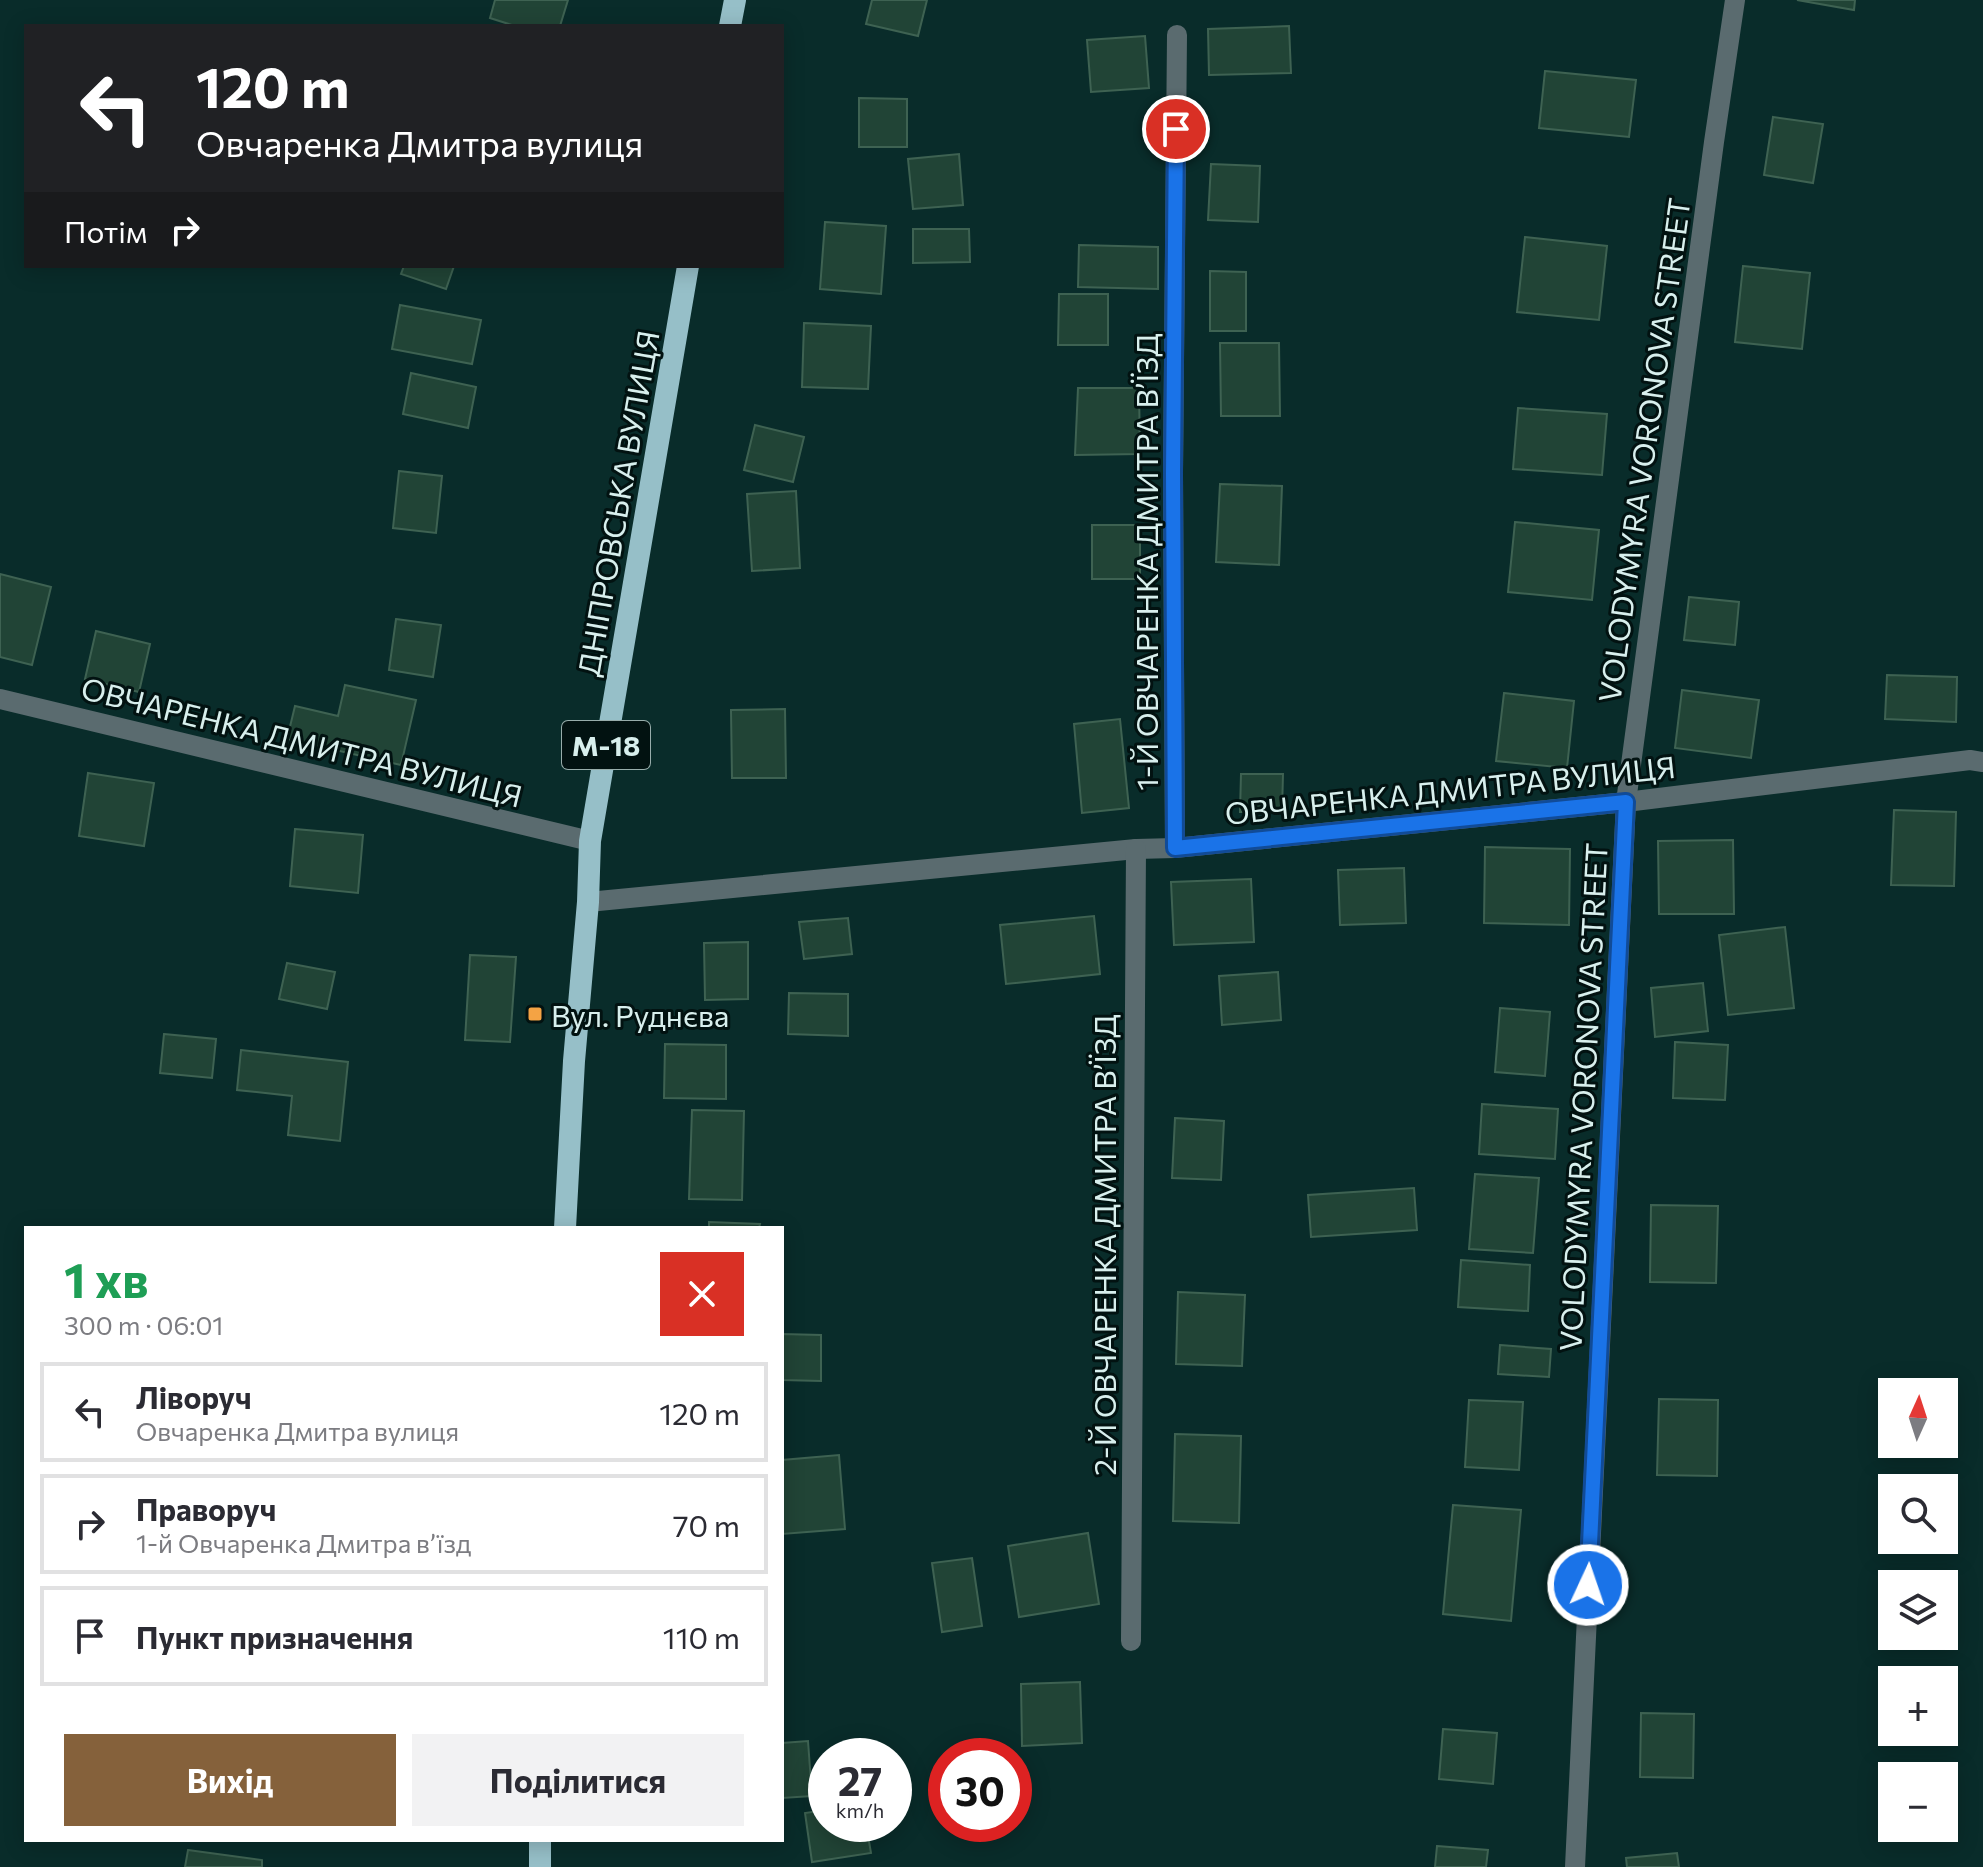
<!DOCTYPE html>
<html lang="uk">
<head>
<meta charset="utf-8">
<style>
  :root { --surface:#fff; --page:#f2f2f3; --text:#2b2b33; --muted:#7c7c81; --line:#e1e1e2; --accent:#85613b }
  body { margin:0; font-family:Commissioner,sans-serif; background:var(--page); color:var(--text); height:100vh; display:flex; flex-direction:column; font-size:30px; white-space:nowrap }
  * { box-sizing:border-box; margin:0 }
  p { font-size:26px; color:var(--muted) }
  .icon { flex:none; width:44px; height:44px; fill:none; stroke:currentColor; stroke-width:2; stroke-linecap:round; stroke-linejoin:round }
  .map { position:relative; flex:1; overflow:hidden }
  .panel { position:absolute; left:24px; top:1226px; width:760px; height:616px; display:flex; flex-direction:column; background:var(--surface); border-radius:0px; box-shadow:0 4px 20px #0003 }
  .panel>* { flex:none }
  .top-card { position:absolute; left:24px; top:24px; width:760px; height:244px; border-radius:0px; box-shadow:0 4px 20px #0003; background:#202124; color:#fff; overflow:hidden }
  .needle { width:52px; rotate:3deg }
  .fabs { position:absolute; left:1878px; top:1378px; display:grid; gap:16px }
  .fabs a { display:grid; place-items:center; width:80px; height:80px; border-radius:0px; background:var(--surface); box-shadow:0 4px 20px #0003; font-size:40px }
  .speed { position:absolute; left:808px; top:1738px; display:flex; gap:16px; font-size:40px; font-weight:700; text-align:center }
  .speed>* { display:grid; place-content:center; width:104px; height:104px; border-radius:50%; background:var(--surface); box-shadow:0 4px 20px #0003; line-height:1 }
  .speed small { font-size:20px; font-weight:400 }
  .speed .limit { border:12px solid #d22; background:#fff; color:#111 }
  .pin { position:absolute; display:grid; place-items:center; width:68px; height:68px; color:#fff; margin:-34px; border:4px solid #fff; border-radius:50%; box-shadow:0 2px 8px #0007 }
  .me { position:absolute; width:88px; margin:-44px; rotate:3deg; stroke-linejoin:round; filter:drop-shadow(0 0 6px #0008) }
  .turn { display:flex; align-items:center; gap:28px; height:168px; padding:0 40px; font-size:36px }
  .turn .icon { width:104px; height:104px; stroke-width:2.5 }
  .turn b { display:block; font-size:56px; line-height:68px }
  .then { display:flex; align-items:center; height:76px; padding:0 40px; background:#0003; gap:16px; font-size:30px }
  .round { display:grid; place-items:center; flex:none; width:84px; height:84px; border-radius:0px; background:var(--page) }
  .summary { display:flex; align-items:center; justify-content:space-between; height:136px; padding:0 40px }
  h1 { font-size:48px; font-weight:700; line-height:60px; color:#1e9e55 }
  .button { display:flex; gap:16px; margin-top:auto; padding:16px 40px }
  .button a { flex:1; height:92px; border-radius:0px; background:var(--accent); color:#fff; font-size:32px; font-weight:700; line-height:92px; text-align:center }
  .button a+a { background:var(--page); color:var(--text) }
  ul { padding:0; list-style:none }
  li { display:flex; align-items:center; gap:24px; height:100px; margin:0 16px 12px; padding:0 24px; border:4px solid var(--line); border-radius:0px }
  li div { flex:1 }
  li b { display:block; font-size:30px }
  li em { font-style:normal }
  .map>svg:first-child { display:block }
</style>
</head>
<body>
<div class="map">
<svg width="1983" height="1867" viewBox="0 0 1983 1867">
  <rect width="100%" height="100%" fill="#092c2a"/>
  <g fill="#214436" stroke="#3e6252" stroke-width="2">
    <path d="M 495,0 L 568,0 L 560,26 L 515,26 L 490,18 Z"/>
    <path d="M 872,0 L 927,0 L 918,36 L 866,24 Z"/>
    <path d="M 1797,0 L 1855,0 L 1854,10 Z"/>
    <path d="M 1289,26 L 1291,73 L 1209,75 L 1208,29 Z"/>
    <path d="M 1145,36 L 1149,88 L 1091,92 L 1087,40 Z"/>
    <path d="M 1545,71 L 1636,80 L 1629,137 L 1539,128 Z"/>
    <path d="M 859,98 L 907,99 L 907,147 L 859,147 Z"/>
    <path d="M 1773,117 L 1823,124 L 1813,183 L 1764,175 Z"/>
    <path d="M 959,154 L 963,205 L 913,209 L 908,159 Z"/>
    <path d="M 1211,164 L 1260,166 L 1258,222 L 1208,220 Z"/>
    <path d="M 825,222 L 886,226 L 881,294 L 820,289 Z"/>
    <path d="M 913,229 L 969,229 L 970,262 L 913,263 Z"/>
    <path d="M 1525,237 L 1607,246 L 1599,320 L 1517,312 Z"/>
    <path d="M 1079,245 L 1158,247 L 1158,289 L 1078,287 Z"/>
    <path d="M 404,266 L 454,266 L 446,289 L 401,274 Z"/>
    <path d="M 1743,266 L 1810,273 L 1802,349 L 1735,342 Z"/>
    <path d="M 1210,271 L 1246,272 L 1246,331 L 1210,331 Z"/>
    <path d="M 1059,294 L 1108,294 L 1108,345 L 1058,345 Z"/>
    <path d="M 400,305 L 481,320 L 472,364 L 392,349 Z"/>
    <path d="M 804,323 L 871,326 L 868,389 L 802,387 Z"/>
    <path d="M 1220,343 L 1279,343 L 1280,416 L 1221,416 Z"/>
    <path d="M 411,373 L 476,387 L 468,428 L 403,414 Z"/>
    <path d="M 1078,388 L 1139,388 L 1140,454 L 1075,455 Z"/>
    <path d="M 1518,408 L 1607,414 L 1602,475 L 1513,469 Z"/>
    <path d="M 755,425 L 804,437 L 793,482 L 744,470 Z"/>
    <path d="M 399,471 L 442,476 L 436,533 L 393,528 Z"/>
    <path d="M 1220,484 L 1282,486 L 1279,565 L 1216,562 Z"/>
    <path d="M 796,491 L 800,568 L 752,571 L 747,494 Z"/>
    <path d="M 1515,522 L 1599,530 L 1592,600 L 1508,592 Z"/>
    <rect x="1092" y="525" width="48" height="54"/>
    <path d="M 0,574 L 51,587 L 32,665 L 0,657 Z"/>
    <path d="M 1689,597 L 1739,602 L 1735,645 L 1684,640 Z"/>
    <path d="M 396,619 L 441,625 L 433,677 L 389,670 Z"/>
    <path d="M 96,631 L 150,644 L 139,692 L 85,679 Z"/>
    <path d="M 1887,675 L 1957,677 L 1956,722 L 1885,719 Z"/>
    <path d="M 345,685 L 416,700 L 401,765 L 287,739 L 295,706 L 338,716 Z"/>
    <path d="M 1682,690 L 1759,700 L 1751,758 L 1675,748 Z"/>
    <path d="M 1504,693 L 1574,701 L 1567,768 L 1496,761 Z"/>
    <path d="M 785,709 L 786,778 L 732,778 L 731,710 Z"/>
    <path d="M 1120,719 L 1129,808 L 1082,813 L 1074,724 Z"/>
    <path d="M 88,773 L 154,783 L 144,846 L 79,836 Z"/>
    <path d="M 1241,774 L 1283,774 L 1282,812 L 1240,812 Z"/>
    <path d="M 1894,810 L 1956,812 L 1954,886 L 1891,885 Z"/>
    <path d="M 295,829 L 363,835 L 358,893 L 290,886 Z"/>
    <path d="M 1733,840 L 1734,914 L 1659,914 L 1658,841 Z"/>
    <path d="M 1485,847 L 1570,849 L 1569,925 L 1484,923 Z"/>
    <path d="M 1404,868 L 1406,923 L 1340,925 L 1338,870 Z"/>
    <path d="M 1251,879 L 1254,942 L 1174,945 L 1171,882 Z"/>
    <path d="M 1094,916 L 1100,974 L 1006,984 L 1000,925 Z"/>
    <path d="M 848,918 L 852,954 L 804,959 L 799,922 Z"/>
    <path d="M 1785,927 L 1794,1008 L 1728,1015 L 1719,935 Z"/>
    <path d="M 748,942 L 748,999 L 705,1000 L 704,943 Z"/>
    <path d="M 470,955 L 516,957 L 510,1042 L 465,1040 Z"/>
    <path d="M 287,963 L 335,972 L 327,1009 L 279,999 Z"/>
    <path d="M 1278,972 L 1281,1020 L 1222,1025 L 1219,976 Z"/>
    <path d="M 1703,983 L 1708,1031 L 1655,1037 L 1651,988 Z"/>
    <path d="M 789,993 L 848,994 L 848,1036 L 788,1034 Z"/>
    <path d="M 1500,1008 L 1550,1012 L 1545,1076 L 1495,1072 Z"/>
    <path d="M 164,1034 L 216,1039 L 212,1078 L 160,1073 Z"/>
    <path d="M 1675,1042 L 1728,1045 L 1725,1100 L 1673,1098 Z"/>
    <path d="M 665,1044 L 726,1045 L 726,1099 L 664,1098 Z"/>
    <path d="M 241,1050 L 348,1062 L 340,1141 L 288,1135 L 292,1096 L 237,1090 Z"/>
    <path d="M 1482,1104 L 1558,1109 L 1555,1159 L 1479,1154 Z"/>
    <path d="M 692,1110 L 744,1111 L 742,1200 L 689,1199 Z"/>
    <path d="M 1175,1118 L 1224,1121 L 1221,1180 L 1172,1178 Z"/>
    <path d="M 1475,1174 L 1539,1178 L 1533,1253 L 1469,1249 Z"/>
    <path d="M 1414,1188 L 1417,1230 L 1311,1237 L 1308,1195 Z"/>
    <path d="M 1651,1205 L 1718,1206 L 1716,1283 L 1650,1282 Z"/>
    <path d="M 709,1222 L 760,1224 L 759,1228 L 709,1228 Z"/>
    <path d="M 1461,1260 L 1530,1265 L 1528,1311 L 1458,1307 Z"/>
    <path d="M 1178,1292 L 1245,1295 L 1242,1366 L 1176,1364 Z"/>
    <path d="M 782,1334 L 821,1335 L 821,1381 L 782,1380 Z"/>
    <path d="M 1500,1345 L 1551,1349 L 1549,1377 L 1498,1374 Z"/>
    <path d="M 1659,1399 L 1718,1400 L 1717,1476 L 1657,1475 Z"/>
    <path d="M 1469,1400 L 1523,1402 L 1519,1470 L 1465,1467 Z"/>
    <path d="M 1175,1434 L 1241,1436 L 1239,1523 L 1173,1521 Z"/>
    <path d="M 839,1455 L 845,1529 L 782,1534 L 782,1460 Z"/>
    <path d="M 1453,1505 L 1521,1510 L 1511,1621 L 1443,1614 Z"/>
    <path d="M 1088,1533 L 1099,1604 L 1019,1617 L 1008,1546 Z"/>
    <path d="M 972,1558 L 982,1626 L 942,1632 L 932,1563 Z"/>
    <path d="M 1080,1682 L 1082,1743 L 1022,1746 L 1021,1684 Z"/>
    <path d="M 1641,1713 L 1694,1714 L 1693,1778 L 1640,1777 Z"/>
    <path d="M 1443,1729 L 1497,1733 L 1493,1784 L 1439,1779 Z"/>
    <path d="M 808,1741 L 812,1796 L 782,1798 L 782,1743 Z"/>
    <path d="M 826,1810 L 826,1824 L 866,1824 L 871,1853 L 812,1862 L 805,1813 Z"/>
    <path d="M 1437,1846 L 1488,1850 L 1486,1867 L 1435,1867 Z"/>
    <path d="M 188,1850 L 262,1860 L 262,1867 L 185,1867 Z"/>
    <path d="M 1677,1853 L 1679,1867 L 1627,1867 L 1626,1858 Z"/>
  </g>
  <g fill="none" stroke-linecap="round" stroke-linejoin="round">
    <g stroke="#5a6b6f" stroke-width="20">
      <path d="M 0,699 L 590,841"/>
      <path d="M 1175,848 L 1173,473 L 1177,35"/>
      <path d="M 588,902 L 1136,849 L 1175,848 L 1626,802 L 1970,760 L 1983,762"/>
      <path d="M 1131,1641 L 1136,849"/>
      <path d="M 1575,1867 L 1626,802 L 1714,142 L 1735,0"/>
    </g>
    <g stroke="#96bfc8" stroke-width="22">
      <path d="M 730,26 L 735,0"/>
      <path d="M 565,1228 L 574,1061 L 588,902 L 590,841 L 688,266"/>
      <path d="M 540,1867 L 540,1840"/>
    </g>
  </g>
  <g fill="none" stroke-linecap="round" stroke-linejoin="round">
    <defs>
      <path id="route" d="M 1176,129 L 1173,473 L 1175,848 L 1626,802 L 1588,1585"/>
    </defs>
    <use href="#route" stroke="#114b97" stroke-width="20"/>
    <use href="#route" stroke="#1a73e8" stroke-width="14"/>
  </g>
  <rect fill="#f4a344" stroke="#021211" stroke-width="3" x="527" y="1006" width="16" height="16" rx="4"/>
  <g text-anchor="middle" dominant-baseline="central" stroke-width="6" stroke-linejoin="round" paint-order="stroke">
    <rect fill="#021211" stroke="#98adab" stroke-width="2" x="562" y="721" width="88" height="48" rx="6"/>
    <g font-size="28" font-weight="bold" fill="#d8efed">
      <text x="606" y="745">М-18</text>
    </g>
    <g font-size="30" fill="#d8efed" stroke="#021211">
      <text transform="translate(1643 450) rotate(-82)">VOLODYMYRA VORONOVA STREET</text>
      <text transform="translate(617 503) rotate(-80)">ДНІПРОВСЬКА ВУЛИЦЯ</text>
      <text transform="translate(1145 562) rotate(-90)">1-Й ОВЧАРЕНКА ДМИТРА В’ЇЗД</text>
      <text transform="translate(302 741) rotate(14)">ОВЧАРЕНКА ДМИТРА ВУЛИЦЯ</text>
      <text transform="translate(1450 789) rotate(-6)">ОВЧАРЕНКА ДМИТРА ВУЛИЦЯ</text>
      <text transform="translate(1582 1097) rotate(-87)">VOLODYMYRA VORONOVA STREET</text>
      <text transform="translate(1103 1245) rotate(-90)">2-Й ОВЧАРЕНКА ДМИТРА В’ЇЗД</text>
    </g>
    <g font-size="30" fill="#d8efed" stroke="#021211" text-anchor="start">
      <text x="551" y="1014">Вул. Руднєва</text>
    </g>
  </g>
</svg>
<div class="fabs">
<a><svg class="needle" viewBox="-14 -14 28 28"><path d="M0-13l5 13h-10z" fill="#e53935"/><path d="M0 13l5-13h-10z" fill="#7c7c81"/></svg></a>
<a><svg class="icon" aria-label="search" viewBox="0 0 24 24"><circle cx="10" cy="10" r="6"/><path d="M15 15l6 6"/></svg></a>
<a><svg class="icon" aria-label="layers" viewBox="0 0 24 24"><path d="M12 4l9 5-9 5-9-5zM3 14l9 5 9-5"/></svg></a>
<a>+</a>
<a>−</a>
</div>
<div class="speed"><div>27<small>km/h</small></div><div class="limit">30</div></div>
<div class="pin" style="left:1176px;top:129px;background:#d93025"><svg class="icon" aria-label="arrive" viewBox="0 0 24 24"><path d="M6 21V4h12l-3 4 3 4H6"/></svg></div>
<svg class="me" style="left:1588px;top:1585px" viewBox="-20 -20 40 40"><circle r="17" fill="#1a73e8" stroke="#fff" stroke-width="3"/><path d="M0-11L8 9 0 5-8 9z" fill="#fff"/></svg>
<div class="top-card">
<div class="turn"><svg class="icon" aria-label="left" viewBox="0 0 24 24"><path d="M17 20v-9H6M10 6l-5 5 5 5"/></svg><div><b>120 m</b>Овчаренка Дмитра вулиця</div></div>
<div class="then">Потім<svg class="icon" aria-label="right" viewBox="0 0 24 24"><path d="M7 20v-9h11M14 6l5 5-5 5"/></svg></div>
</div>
<section class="panel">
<div class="summary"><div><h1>1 хв</h1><p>300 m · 06:01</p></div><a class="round" style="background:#d93025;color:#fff"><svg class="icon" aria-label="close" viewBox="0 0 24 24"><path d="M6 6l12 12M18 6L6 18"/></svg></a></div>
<ul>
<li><svg class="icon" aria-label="left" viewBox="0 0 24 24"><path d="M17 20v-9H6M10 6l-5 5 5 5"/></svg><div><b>Ліворуч</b><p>Овчаренка Дмитра вулиця</p></div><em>120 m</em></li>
<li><svg class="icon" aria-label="right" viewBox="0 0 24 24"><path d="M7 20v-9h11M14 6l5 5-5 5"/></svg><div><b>Праворуч</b><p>1-й Овчаренка Дмитра в’їзд</p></div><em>70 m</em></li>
<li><svg class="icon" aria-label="arrive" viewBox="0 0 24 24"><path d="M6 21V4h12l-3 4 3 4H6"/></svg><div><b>Пункт призначення</b></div><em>110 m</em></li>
</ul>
<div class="button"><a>Вихід</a><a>Поділитися</a></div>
</section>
</div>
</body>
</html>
